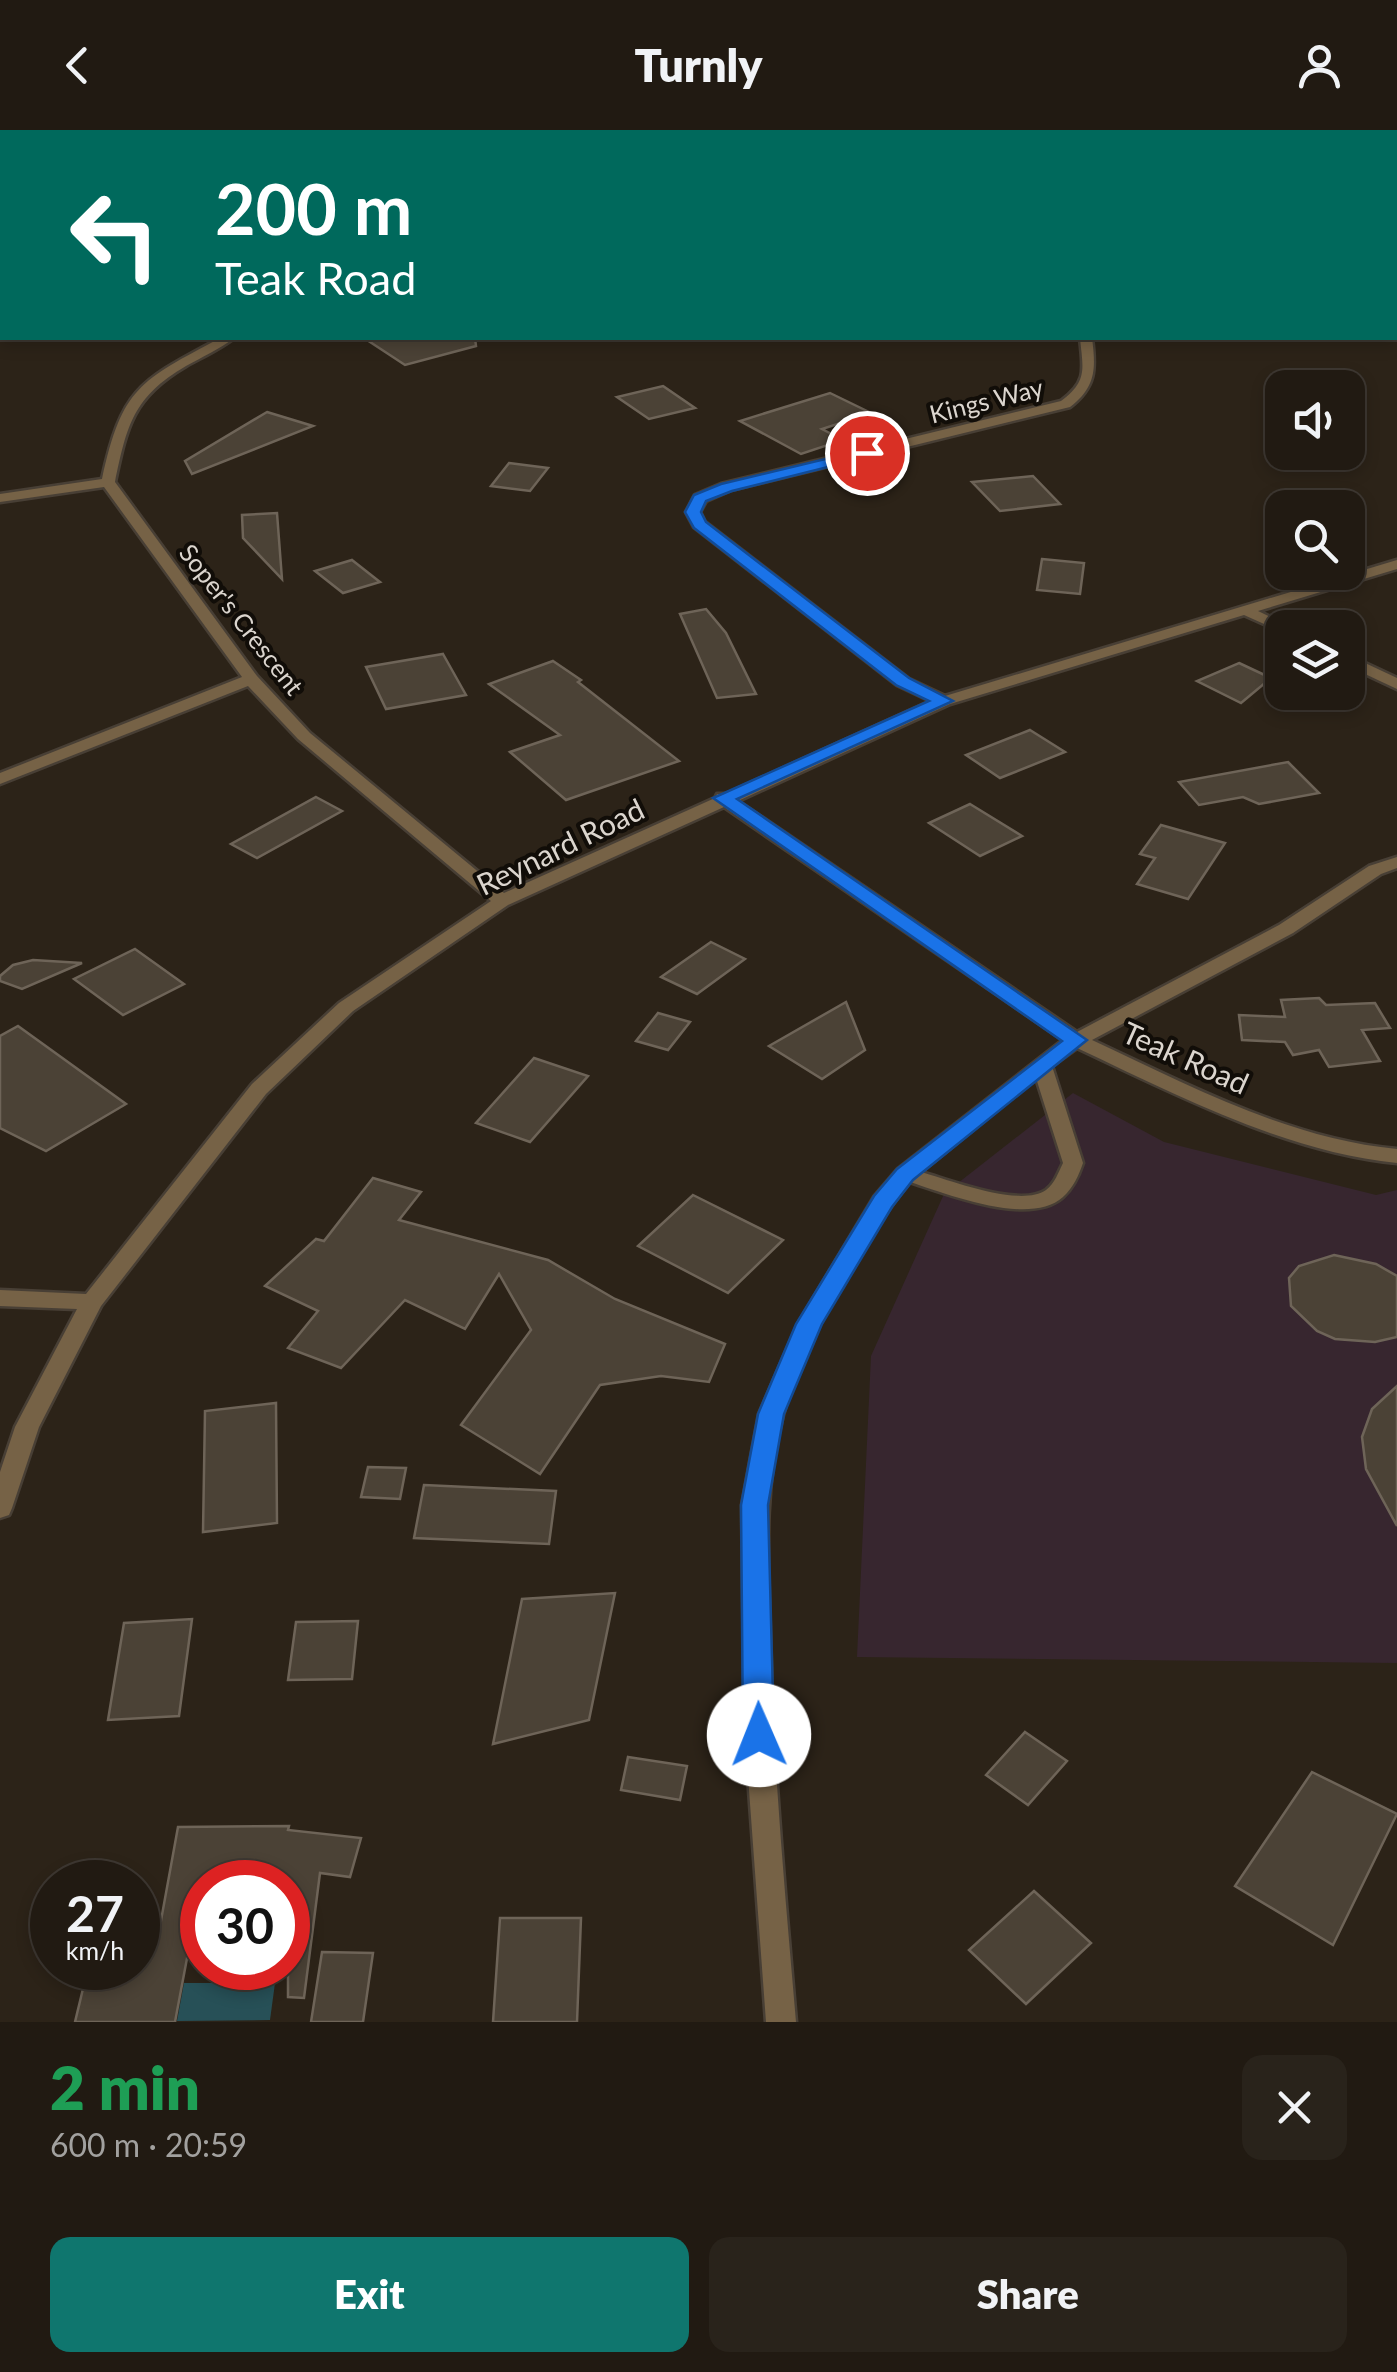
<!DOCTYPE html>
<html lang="en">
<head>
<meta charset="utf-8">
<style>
  :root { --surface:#211a12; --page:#29231b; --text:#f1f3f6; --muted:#a2a19f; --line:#3e3832; --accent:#0f766e }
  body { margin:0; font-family:Lato,sans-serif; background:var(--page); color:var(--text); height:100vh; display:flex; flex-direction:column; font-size:38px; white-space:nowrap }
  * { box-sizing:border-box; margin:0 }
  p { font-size:32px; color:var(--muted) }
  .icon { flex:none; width:55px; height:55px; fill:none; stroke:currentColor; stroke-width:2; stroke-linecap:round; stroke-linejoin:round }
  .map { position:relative; height:1892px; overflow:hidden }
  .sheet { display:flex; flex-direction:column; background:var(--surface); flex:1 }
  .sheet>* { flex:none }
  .hud { position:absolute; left:0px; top:0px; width:1398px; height:210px; box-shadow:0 5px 15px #0003,0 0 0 2px var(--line); background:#00695c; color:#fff; overflow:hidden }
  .fabs { position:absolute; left:1265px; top:240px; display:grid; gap:20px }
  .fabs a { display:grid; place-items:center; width:100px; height:100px; border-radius:20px; background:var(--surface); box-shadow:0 5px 15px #0003,0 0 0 2px var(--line); font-size:50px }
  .speed { position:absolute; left:30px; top:1730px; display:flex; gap:20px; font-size:50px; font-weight:700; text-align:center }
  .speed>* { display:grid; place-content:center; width:130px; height:130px; border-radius:50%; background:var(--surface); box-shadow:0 5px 15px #0003,0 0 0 2px var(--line); line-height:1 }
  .speed small { font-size:25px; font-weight:400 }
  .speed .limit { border:15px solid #d22; background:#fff; color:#111 }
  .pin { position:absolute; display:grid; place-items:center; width:85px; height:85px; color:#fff; margin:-42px; border:5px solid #fff; border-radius:50%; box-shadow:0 2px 10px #0007 }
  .me { position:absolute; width:110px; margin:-55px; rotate:359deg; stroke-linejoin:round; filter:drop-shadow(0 0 8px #0008) }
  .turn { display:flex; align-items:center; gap:35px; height:210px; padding:0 50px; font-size:45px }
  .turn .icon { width:130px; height:130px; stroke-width:2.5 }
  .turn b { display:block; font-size:70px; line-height:85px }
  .round { display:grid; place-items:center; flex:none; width:105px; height:105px; border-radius:20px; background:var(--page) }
  .head { display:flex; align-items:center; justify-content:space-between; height:170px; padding:0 50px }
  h1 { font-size:60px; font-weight:800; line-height:75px; color:#1e9e55 }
  .action { display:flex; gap:20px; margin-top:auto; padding:20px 50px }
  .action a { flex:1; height:115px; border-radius:20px; background:var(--accent); color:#fff; font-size:40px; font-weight:800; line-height:115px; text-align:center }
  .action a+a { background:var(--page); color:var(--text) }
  header { display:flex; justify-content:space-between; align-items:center; height:130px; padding:0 50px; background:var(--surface); font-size:45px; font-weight:800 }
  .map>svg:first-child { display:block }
</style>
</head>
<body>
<header><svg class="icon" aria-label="back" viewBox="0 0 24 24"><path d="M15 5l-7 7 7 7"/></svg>Turnly<svg class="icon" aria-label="person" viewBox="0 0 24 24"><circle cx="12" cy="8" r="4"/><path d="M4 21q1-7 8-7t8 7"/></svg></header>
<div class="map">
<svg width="1397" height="1892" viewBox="0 0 1397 1892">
  <rect width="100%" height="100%" fill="#2c2318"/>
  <path fill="#37262f" d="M 1073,963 L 1164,1012 L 1376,1065 L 1397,1060 L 1397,1533 L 857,1527 L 871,1226 L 944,1064 Z"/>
  <path fill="#275057" d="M 184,1853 L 275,1853 L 270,1890 L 177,1891 Z"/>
  <g fill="#4b4236" stroke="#6e6458" stroke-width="2.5">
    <path d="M 364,208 L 475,208 L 476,216 L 405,235 Z"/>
    <path d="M 663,256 L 695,278 L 649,289 L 617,267 Z"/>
    <path d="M 830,263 L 871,283 L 822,299 L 843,310 L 801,324 L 740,291 Z"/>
    <path d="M 267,282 L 313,296 L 192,344 L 185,331 Z"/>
    <path d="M 509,333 L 548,338 L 530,361 L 491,356 Z"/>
    <path d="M 1033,346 L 1060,374 L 1000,381 L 972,352 Z"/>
    <path d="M 277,383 L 282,449 L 243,408 L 242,385 Z"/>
    <path d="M 1042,429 L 1084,433 L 1080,464 L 1037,460 Z"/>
    <path d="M 352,430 L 380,452 L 343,463 L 315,441 Z"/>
    <path d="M 706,479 L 726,503 L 756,564 L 717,568 L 680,484 Z"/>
    <path d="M 443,524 L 466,565 L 386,579 L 366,537 Z"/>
    <path d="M 553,531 L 581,550 L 578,552 L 679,631 L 566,670 L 510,622 L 560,605 L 489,554 Z"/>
    <path d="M 1239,533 L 1271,548 L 1241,573 L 1197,551 Z"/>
    <path d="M 1030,600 L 1065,622 L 1000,648 L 966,625 Z"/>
    <path d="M 1288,632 L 1319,663 L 1259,674 L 1243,667 L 1199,675 L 1179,652 Z"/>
    <path d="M 316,667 L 342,681 L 257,728 L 231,714 Z"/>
    <path d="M 970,674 L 1022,706 L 980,726 L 929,693 Z"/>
    <path d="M 1161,695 L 1225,713 L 1188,769 L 1137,754 L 1155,728 L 1140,724 Z"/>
    <path d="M 711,812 L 745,829 L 697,864 L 661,847 Z"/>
    <path d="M 135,819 L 184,854 L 123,885 L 74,849 Z"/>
    <path d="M 33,830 L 82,833 L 22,859 L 0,851 L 0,846 L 13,835 Z"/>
    <path d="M 1319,868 L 1326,875 L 1375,873 L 1390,898 L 1362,900 L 1380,931 L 1329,937 L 1319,920 L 1293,925 L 1285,912 L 1242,910 L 1239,885 L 1285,887 L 1281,870 Z"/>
    <path d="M 846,872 L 865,920 L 822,949 L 769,916 Z"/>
    <path d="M 658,883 L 690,892 L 668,920 L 636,911 Z"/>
    <path d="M 18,896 L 126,974 L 46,1021 L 0,998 L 0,906 Z"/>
    <path d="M 534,928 L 588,946 L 530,1012 L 476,993 Z"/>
    <path d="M 373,1048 L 421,1062 L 399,1090 L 548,1130 L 615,1169 L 725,1214 L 709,1252 L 661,1246 L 600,1255 L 540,1344 L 461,1295 L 531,1200 L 499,1144 L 465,1199 L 405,1170 L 341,1238 L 288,1218 L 318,1181 L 265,1156 L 316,1109 L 324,1111 Z"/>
    <path d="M 693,1065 L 783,1110 L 728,1163 L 638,1116 Z"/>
    <path d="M 1334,1125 L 1376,1134 L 1397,1146 L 1397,1207 L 1375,1212 L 1335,1209 L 1317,1201 L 1291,1176 L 1289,1148 L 1299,1136 Z"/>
    <path d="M 1397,1256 L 1397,1396 L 1366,1339 L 1362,1307 L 1372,1279 Z"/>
    <path d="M 276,1273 L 277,1393 L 203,1402 L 205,1281 Z"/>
    <path d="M 368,1337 L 406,1338 L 400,1369 L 361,1367 Z"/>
    <path d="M 424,1355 L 556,1361 L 549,1414 L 414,1408 Z"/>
    <path d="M 615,1463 L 589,1590 L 493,1614 L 522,1469 Z"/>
    <path d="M 192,1489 L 179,1586 L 108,1590 L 124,1493 Z"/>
    <path d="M 358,1491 L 352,1549 L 288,1550 L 296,1492 Z"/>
    <path d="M 1025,1602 L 1067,1631 L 1028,1675 L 986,1645 Z"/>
    <path d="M 628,1627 L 687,1636 L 680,1670 L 621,1660 Z"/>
    <path d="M 1312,1642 L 1397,1684 L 1333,1815 L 1235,1756 Z"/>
    <path d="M 289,1696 L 288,1700 L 361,1708 L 350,1747 L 320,1743 L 304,1868 L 288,1867 L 288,1752 L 202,1752 L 202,1823 L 188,1823 L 175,1892 L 75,1892 L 88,1838 L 138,1838 L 138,1807 L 158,1807 L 178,1697 Z"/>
    <path d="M 1034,1761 L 1091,1813 L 1026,1874 L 969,1820 Z"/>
    <path d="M 500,1788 L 581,1788 L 577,1892 L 493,1892 Z"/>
    <path d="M 322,1822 L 373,1823 L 363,1892 L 311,1892 Z"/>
  </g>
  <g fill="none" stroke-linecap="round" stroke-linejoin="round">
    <defs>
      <rect id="lane" x="0" y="76" width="2" height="4"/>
      <g id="street">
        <rect x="1395" y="146" width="2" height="6"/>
        <path d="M 220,208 L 234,208 C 220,219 202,227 186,236 C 133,267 127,295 115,352 L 257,546 L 310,603 L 504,763 L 715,668 L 717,664 L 726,664 L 931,571 L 897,555 L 694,397 L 686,382 L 695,365 L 721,354 L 1061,271 C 1088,251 1083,239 1080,208 L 1092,208 C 1096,239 1096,257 1070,277 L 731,360 L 706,371 L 700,382 L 705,392 L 909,549 L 945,566 L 1397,430 L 1397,439 L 1258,481 L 1287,495 L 1289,498 L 1282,498 L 1282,502 L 1244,485 L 950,574 L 738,671 L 1077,902 L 1279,795 L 1369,736 L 1397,727 L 1397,738 L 1381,744 L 1293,803 L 1092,910 C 1188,955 1289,1009 1397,1019 L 1397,1033 C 1286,1022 1177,965 1077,918 L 1052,936 L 1083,1033 C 1079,1045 1073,1058 1063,1067 C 1030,1097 947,1064 910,1052 C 864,1108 802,1216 783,1285 C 763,1358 768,1431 770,1505 C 773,1634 785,1763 796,1892 L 766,1892 L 745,1605 L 742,1375 L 759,1284 L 798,1194 L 874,1067 L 898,1039 L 1063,910 L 724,677 L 508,775 L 353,881 L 266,964 L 101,1176 L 39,1297 L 12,1378 L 9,1385 L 0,1388 L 0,1342 L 15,1297 L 77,1179 L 0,1176 L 0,1160 L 86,1164 L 252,954 L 339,873 L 491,771 L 298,609 L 248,556 L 0,654 L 0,643 L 242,547 L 104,357 L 0,372 L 0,364 L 102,349 C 122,257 140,251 220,208 ZM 1036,948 L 1063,1033 C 1058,1043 1055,1053 1046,1060 C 1020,1078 950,1050 921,1042 Z"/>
        <path d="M 1348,525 L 1397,548 L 1397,559 L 1348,536 Z"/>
      </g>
    </defs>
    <use href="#lane" stroke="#483f35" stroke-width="5"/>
    <use href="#street" stroke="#483f35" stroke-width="5"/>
    <use href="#lane" fill="#766246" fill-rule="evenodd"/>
    <use href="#street" fill="#766246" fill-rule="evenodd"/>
  </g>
  <path fill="#1a73e8" stroke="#114b97" stroke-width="2.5" d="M 867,319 L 872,320 L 872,326 L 732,361 L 706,371 L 701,382 L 706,392 L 909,548 L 953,571 L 737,669 L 1087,910 L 913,1050 L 892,1077 L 822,1194 L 784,1284 L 768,1375 L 774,1605 L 770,1615 L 759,1618 L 748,1615 L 743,1605 L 741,1375 L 758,1284 L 796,1194 L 874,1066 L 897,1039 L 1062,911 L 713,668 L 929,571 L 896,555 L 694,398 L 685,382 L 694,365 L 721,354 Z"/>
  <g text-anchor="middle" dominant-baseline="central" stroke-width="8" stroke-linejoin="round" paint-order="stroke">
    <g font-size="25" fill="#dbd5ce" stroke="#110d08">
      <text transform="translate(986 270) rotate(-14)">Kings Way</text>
      <text transform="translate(242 489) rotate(52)">Soper's Crescent</text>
    </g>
    <g font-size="30" fill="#dbd5ce" stroke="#110d08">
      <text transform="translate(560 716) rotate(-26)">Reynard Road</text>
      <text transform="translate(1186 927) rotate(24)">Teak Road</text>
    </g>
  </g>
</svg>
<div class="fabs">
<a><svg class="icon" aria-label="sound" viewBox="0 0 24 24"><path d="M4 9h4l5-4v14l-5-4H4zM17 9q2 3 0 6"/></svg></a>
<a><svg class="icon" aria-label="search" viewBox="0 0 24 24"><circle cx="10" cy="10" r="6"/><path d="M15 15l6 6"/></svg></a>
<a><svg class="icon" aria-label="layers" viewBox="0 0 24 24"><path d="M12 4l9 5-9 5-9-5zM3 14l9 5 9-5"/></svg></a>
</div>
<div class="speed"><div>27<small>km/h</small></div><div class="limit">30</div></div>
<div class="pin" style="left:867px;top:323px;background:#d93025"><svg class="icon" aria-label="arrive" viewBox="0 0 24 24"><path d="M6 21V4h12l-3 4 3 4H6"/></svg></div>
<svg class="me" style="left:759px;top:1605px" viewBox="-20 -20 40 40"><circle r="19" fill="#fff"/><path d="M0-13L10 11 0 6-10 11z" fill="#1a73e8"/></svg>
<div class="hud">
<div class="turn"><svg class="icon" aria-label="left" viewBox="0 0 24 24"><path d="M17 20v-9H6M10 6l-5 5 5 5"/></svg><div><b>200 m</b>Teak Road</div></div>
</div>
</div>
<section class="sheet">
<div class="head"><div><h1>2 min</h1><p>600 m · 20:59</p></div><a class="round"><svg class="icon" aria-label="close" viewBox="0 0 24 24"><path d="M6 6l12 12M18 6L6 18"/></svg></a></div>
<div class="action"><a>Exit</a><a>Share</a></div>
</section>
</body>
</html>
